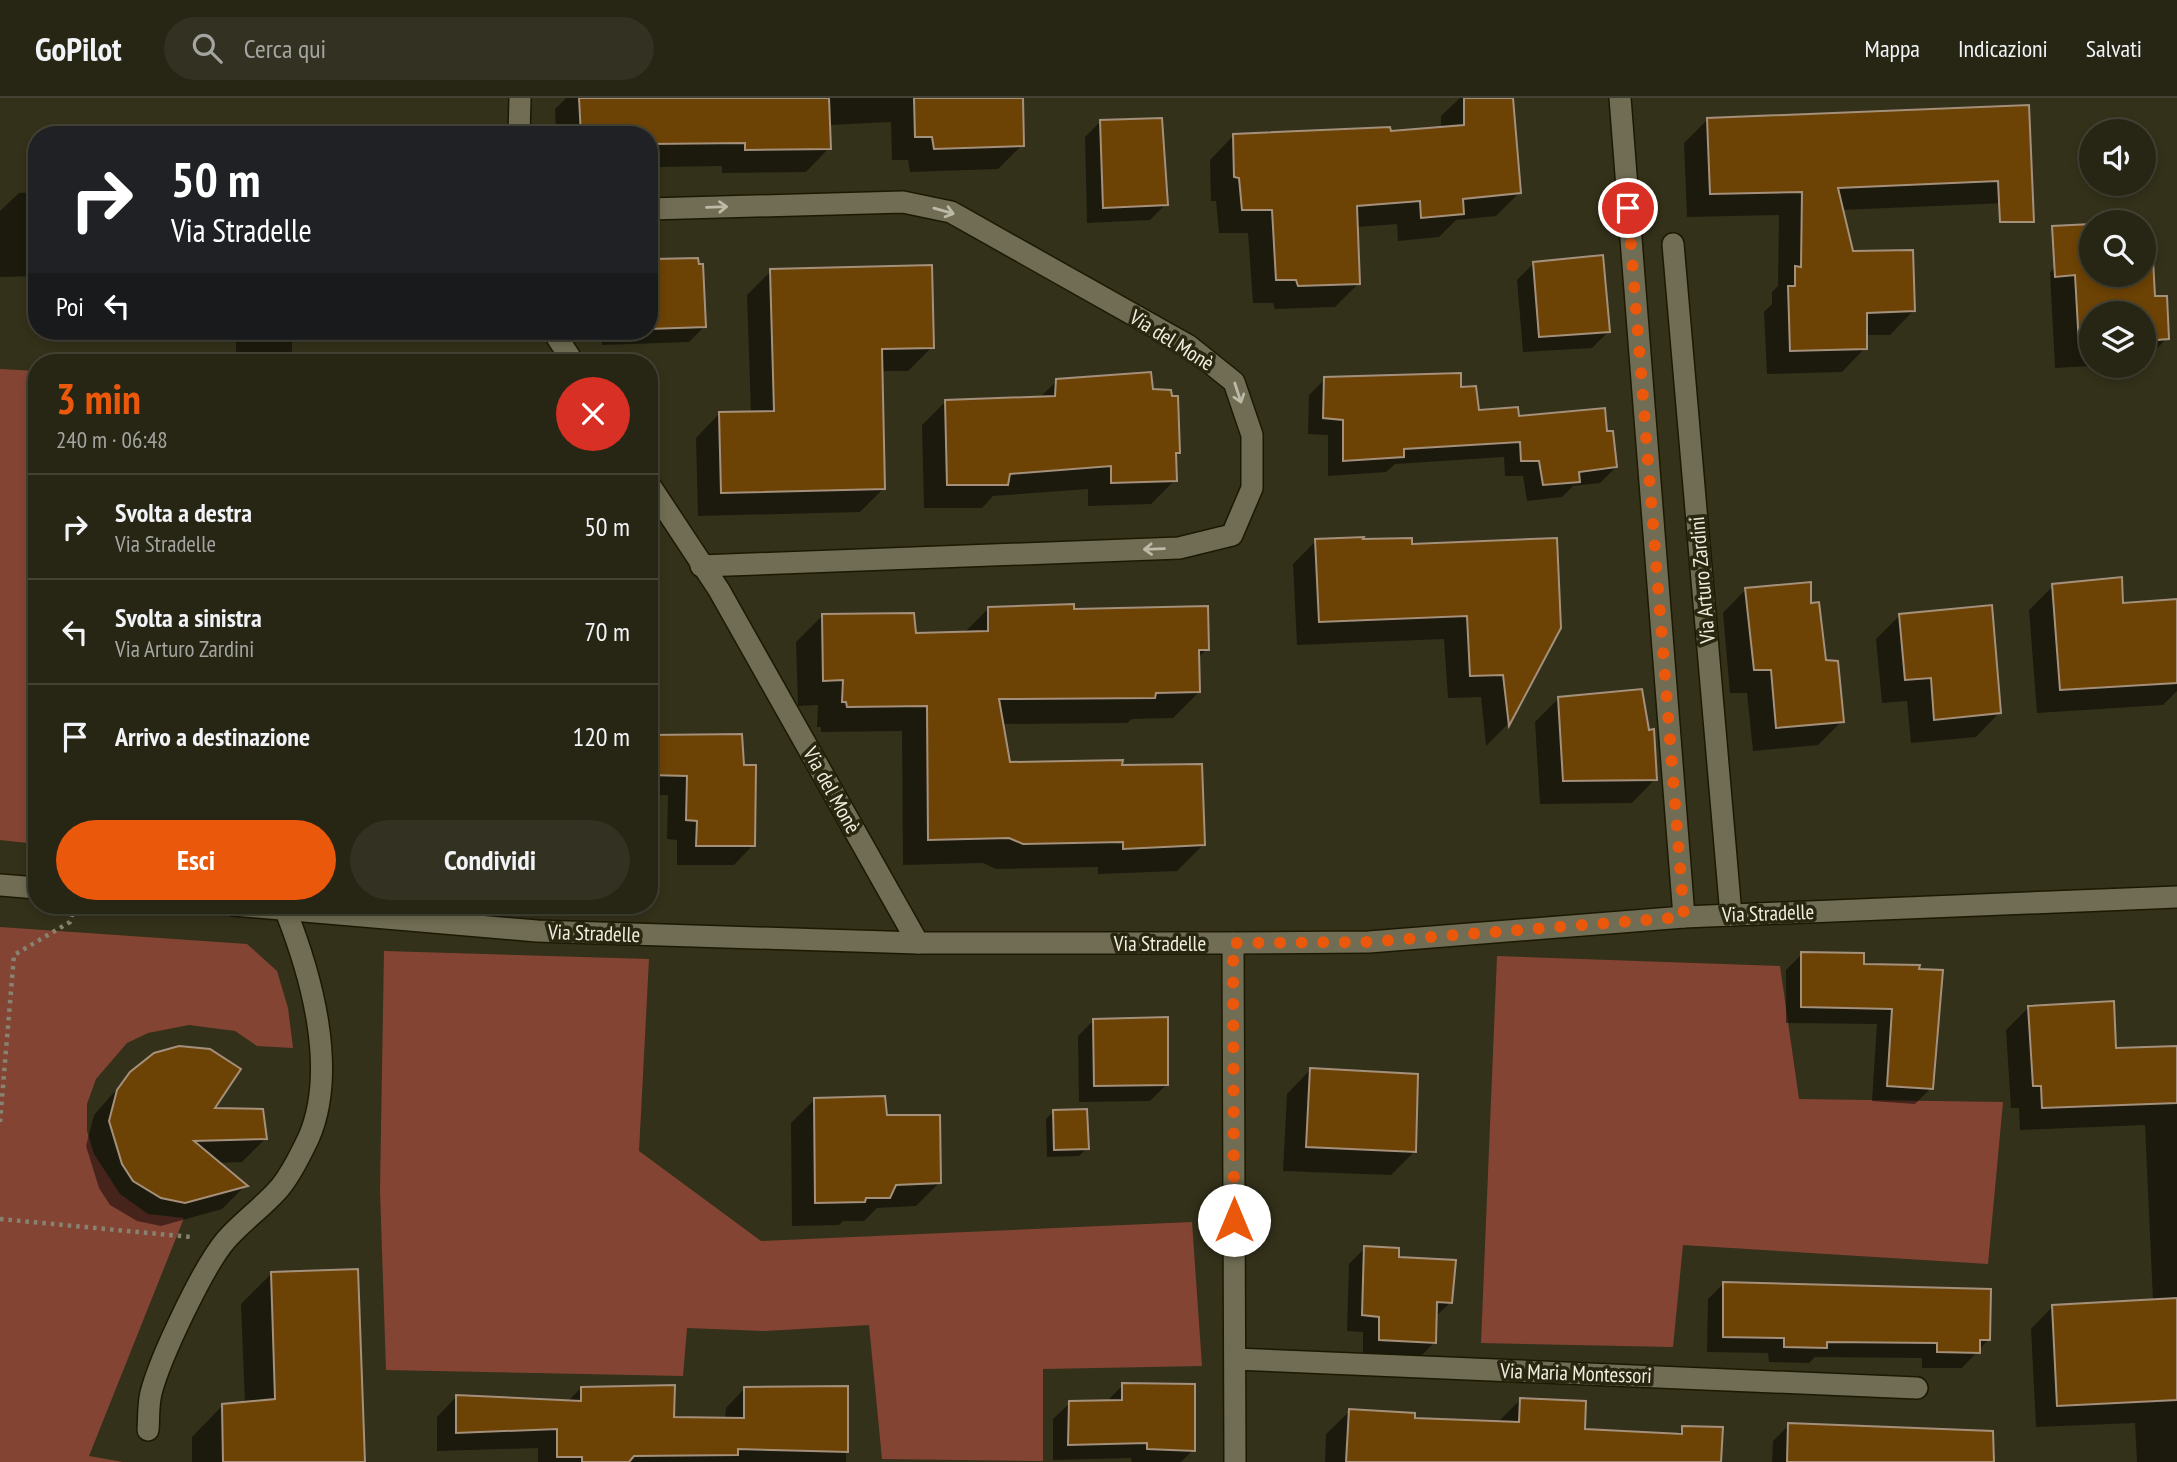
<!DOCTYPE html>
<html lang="it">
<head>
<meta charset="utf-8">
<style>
  :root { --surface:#272514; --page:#333122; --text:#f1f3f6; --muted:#a4a5a0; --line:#434234; --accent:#ea580c }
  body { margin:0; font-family:"PT Sans Narrow",sans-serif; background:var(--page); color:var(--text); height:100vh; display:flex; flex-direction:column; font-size:26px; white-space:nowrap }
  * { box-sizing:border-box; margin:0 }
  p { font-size:23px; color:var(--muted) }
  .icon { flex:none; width:38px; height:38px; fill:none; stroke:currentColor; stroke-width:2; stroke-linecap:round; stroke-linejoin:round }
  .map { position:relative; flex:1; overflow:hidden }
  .drawer { position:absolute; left:28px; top:256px; width:630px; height:560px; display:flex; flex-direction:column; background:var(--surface); border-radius:28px; box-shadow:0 4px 10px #0003,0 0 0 2px var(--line) }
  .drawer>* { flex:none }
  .hud { position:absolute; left:28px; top:28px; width:630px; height:214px; border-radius:28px; box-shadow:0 4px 10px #0003,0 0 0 2px var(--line); background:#202124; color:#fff; overflow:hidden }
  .fabs { position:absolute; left:2079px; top:21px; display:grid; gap:14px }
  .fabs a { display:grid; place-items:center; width:77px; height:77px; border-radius:50%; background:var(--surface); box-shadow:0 4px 10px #0003,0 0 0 2px var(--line); font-size:35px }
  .pin { position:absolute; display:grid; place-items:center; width:60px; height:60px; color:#fff; margin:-30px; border:4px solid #fff; border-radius:50%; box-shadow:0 2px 7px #0007 }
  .me { position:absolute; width:77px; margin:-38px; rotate:0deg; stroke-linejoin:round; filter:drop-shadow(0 0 5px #0008) }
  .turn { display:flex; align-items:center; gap:24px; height:147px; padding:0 28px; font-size:32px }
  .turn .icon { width:91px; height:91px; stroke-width:2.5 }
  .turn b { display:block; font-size:49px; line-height:60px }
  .then { display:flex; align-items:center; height:66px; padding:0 28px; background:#0003; gap:14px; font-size:26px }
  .round { display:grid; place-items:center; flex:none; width:74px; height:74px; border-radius:37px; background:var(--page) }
  .summary { display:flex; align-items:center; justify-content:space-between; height:119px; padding:0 28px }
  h1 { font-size:42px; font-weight:700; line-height:52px; color:var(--accent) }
  .primary-button { display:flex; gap:14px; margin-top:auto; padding:14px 28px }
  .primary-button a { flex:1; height:80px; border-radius:42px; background:var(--accent); color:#fff; font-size:28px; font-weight:700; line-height:80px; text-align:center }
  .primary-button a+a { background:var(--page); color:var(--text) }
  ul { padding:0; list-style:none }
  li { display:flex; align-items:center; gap:21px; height:105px; padding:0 28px; border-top:2px solid var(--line) }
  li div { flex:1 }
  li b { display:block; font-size:26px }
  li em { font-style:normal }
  header { display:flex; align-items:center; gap:42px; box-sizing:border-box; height:98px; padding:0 35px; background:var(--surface); border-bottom:2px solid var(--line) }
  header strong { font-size:33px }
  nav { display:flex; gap:38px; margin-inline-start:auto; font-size:24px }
  .search { width:490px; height:63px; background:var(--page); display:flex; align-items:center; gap:18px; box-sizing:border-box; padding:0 24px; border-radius:38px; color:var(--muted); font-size:26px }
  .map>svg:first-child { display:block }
</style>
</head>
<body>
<header>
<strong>GoPilot</strong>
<div class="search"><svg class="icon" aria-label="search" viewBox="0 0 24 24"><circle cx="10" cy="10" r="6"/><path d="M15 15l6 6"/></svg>Cerca qui</div>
<nav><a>Mappa</a><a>Indicazioni</a><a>Salvati</a></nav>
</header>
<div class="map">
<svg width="2177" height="1364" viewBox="0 0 2177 1364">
  <rect width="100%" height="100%" fill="#34311a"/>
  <g fill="#844434">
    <path d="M 0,271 L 37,273 L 37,746 L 0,742 Z"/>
    <path d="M 0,829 L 247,846 L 277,873 L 288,910 L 293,950 L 257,948 L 235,933 L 189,927 L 148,935 L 127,945 L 96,981 L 87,1006 L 87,1033 L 94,1056 L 120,1096 L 148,1116 L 184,1120 L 89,1358 L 123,1364 L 0,1364 Z"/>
    <path d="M 384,853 L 649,861 L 639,1053 L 761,1143 L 1192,1124 L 1202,1268 L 1043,1271 L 1043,1363 L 882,1361 L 869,1227 L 765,1233 L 687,1230 L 683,1278 L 386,1272 L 380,1092 Z"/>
    <path d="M 1497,858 L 1780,868 L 1799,1001 L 2003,1004 L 1988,1166 L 1683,1147 L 1673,1249 L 1481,1245 Z"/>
  </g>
  <g fill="#0007">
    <path d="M 566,0 L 1021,0 L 1022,47 L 998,71 L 910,74 L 908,62 L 892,62 L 891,24 L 828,27 L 829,50 L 806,74 L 722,75 L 722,68 L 661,69 L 649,78 L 649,37 L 556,37 L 555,11 Z"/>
    <path d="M 1460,0 L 1504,0 L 1520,94 L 1496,118 L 1456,122 L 1439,139 L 1398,143 L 1397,126 L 1357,129 L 1359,185 L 1335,209 L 1275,211 L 1273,205 L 1253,205 L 1248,135 L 1219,135 L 1216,103 L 1211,103 L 1210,62 L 1233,38 L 1441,31 L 1441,18 Z"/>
    <path d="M 2028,9 L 2007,105 L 1841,112 L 1852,155 L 1913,213 L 1890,237 L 1865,237 L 1865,250 L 1842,274 L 1767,276 L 1764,214 L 1772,206 L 1772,194 L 1778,188 L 1779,117 L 1687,119 L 1684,45 L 1708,21 Z"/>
    <path d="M 1101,23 L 1166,106 L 1150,122 L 1087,125 L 1085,39 Z"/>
    <path d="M 37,94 L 37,178 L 0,179 L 0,113 L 19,95 Z"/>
    <path d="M 2086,128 L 2091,128 L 2091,177 L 2144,177 L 2144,145 L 2151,145 L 2154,200 L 2167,240 L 2144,264 L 2144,215 L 2091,215 L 2091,268 L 2055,270 L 2050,175 Z"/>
    <path d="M 655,162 L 705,228 L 689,244 L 602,247 L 602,233 L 649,233 L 649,168 Z"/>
    <path d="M 1533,166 L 1608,234 L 1592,250 L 1523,254 L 1517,182 Z"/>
    <path d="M 771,173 L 932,249 L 908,273 L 881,273 L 884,390 L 860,414 L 698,418 L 696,340 L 719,316 L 751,315 L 747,197 Z"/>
    <path d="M 236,233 L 292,233 L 292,260 L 416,261 L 416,264 L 236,264 Z"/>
    <path d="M 197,254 L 197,264 L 116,264 L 125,255 Z"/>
    <path d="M 1325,281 L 1460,291 L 1477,314 L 1605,334 L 1616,369 L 1600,385 L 1573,388 L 1562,399 L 1527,403 L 1523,378 L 1505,378 L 1504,359 L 1395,366 L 1386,374 L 1328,378 L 1328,337 L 1308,336 L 1309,297 Z"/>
    <path d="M 1057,283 L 1151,293 L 1179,355 L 1175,358 L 1175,382 L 1151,406 L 1088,408 L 1088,391 L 993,398 L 982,410 L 924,410 L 922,327 L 945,304 L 1039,300 Z"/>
    <path d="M 1316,443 L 1410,448 L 1559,529 L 1508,626 L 1486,648 L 1481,599 L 1448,600 L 1444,541 L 1297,547 L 1293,466 Z"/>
    <path d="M 2053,488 L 2121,507 L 2177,503 L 2177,593 L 2163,607 L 2037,615 L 2029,512 Z"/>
    <path d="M 1746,491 L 1810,506 L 1842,623 L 1818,647 L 1753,653 L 1747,595 L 1730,595 L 1723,515 Z"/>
    <path d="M 989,510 L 1072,513 L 1207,551 L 1198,560 L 1199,594 L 1173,620 L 1132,621 L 1127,625 L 1002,626 L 1008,666 L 1120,669 L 1203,747 L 1177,773 L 1098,776 L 1098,769 L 996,771 L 983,765 L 903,767 L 902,633 L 821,634 L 821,629 L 817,629 L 818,607 L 798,608 L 796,544 L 822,518 L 915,537 L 963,536 Z"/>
    <path d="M 1900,517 L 1999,615 L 1976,639 L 1911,645 L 1907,603 L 1882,605 L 1876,541 Z"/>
    <path d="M 1559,600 L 1655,681 L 1632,705 L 1540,706 L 1535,624 Z"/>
    <path d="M 649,610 L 655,638 L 753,747 L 734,767 L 677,767 L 677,742 L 667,741 L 668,697 L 649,697 Z"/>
    <path d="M 1802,856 L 1863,868 L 1918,868 L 1931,990 L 1915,1006 L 1872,1003 L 1877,926 L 1786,925 L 1786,872 Z"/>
    <path d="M 2029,909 L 2115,952 L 2177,949 L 2177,1364 L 2137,1364 L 2135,1325 L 2036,1329 L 2031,1231 L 2053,1208 L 2153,1203 L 2145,1027 L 2020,1032 L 2019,1010 L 2011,1010 L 2006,932 Z"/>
    <path d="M 1094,922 L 1166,987 L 1150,1003 L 1079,1004 L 1078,938 Z"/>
    <path d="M 1310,972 L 1415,1053 L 1391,1077 L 1283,1073 L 1287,996 Z"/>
    <path d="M 131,975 L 212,1012 L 265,1041 L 242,1064 L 218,1065 L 245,1088 L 222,1111 L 161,1128 L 137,1123 L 110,1107 L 99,1090 L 86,1048 L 94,1017 Z"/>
    <path d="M 815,1001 L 885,1019 L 939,1085 L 916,1108 L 877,1110 L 864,1123 L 843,1123 L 839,1127 L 792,1128 L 791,1025 Z"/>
    <path d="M 1053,1014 L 1087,1050 L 1079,1058 L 1047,1059 L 1046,1021 Z"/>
    <path d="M 1365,1150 L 1397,1160 L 1450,1205 L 1435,1219 L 1435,1244 L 1419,1260 L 1363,1257 L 1363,1234 L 1347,1233 L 1349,1166 Z"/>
    <path d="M 272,1175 L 363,1364 L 192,1364 L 192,1339 L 222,1308 L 245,1306 L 241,1206 Z"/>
    <path d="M 1724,1185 L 1989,1241 L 1962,1270 L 1922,1270 L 1922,1260 L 1815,1259 L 1809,1265 L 1769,1264 L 1768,1255 L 1707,1254 L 1708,1201 Z"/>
    <path d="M 1123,1287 L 1193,1352 L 1181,1364 L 1132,1364 L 1131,1360 L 1053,1362 L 1053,1321 L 1070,1305 L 1107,1303 Z"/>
    <path d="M 581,1290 L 672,1321 L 725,1322 L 726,1310 L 745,1290 L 847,1290 L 846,1364 L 538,1364 L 538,1350 L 437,1353 L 437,1319 L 456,1299 L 567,1304 Z"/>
    <path d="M 1520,1302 L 1583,1333 L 1675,1338 L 1683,1330 L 1720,1364 L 1325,1364 L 1326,1336 L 1350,1313 L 1413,1322 L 1497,1325 Z"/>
    <path d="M 1789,1327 L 1992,1364 L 1772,1364 L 1773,1343 Z"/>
  </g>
  <g fill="#6c4205" stroke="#a4907b" stroke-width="2">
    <path d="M 579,0 L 829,0 L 831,51 L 745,52 L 745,45 L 649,46 L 649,37 L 581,37 Z"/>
    <path d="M 914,0 L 1023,0 L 1024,48 L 934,51 L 932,39 L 915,39 Z"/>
    <path d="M 1464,0 L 1513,0 L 1521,95 L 1463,101 L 1464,116 L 1421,120 L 1420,103 L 1357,108 L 1360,186 L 1298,188 L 1296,182 L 1276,182 L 1272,112 L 1242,112 L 1239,80 L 1234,79 L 1233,36 L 1390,29 L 1391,33 L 1464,27 Z"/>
    <path d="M 2029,7 L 2034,124 L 2000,124 L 1998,83 L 1838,90 L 1853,153 L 1913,152 L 1915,213 L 1867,215 L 1867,251 L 1790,253 L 1788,188 L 1795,188 L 1795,168 L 1801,169 L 1802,94 L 1710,96 L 1707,20 Z"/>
    <path d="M 1162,20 L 1168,107 L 1103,110 L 1100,22 Z"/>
    <path d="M 2091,126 L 2091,177 L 2144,177 L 2144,143 L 2152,143 L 2155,198 L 2167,198 L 2169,241 L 2144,243 L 2144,215 L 2091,215 L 2091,246 L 2079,247 L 2075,177 L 2055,179 L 2052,128 Z"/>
    <path d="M 1603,157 L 1610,234 L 1539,239 L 1533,164 Z"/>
    <path d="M 698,160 L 699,166 L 703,166 L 706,229 L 649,231 L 649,167 L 653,167 L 654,161 Z"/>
    <path d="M 932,167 L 934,250 L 882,251 L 885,391 L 721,395 L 719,314 L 774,313 L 770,171 Z"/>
    <path d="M 1151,274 L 1153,291 L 1171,292 L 1172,298 L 1178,298 L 1180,355 L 1176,355 L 1177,383 L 1111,385 L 1111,368 L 1010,376 L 1008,387 L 947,387 L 945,302 L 1055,298 L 1056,281 Z"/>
    <path d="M 1461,275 L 1461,289 L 1476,288 L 1479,312 L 1518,309 L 1519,318 L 1605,310 L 1607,333 L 1613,333 L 1617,369 L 1579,374 L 1580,384 L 1543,387 L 1539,363 L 1521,363 L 1520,344 L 1404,351 L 1404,359 L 1343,363 L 1343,322 L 1323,320 L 1324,279 Z"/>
    <path d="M 1364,439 L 1363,441 L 1412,440 L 1412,446 L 1557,440 L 1561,530 L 1509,628 L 1503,577 L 1470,578 L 1467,518 L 1319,524 L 1315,441 Z"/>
    <path d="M 2122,479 L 2123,505 L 2177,501 L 2177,585 L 2060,592 L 2052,486 Z"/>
    <path d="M 1811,484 L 1811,505 L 1819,504 L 1826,562 L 1838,563 L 1844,624 L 1776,630 L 1771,572 L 1754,572 L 1745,490 Z"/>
    <path d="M 1074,506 L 1074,511 L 1208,508 L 1209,552 L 1199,552 L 1200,594 L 1156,595 L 1155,600 L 999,601 L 1010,664 L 1123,662 L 1122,667 L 1202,666 L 1205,747 L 1123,751 L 1123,744 L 1023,746 L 1009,740 L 928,742 L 927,608 L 847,609 L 846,604 L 842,604 L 843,582 L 823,583 L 822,516 L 914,515 L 916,535 L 988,533 L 988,509 Z"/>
    <path d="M 1992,507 L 2001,615 L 1934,622 L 1931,580 L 1905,582 L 1899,516 Z"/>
    <path d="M 1642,591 L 1649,632 L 1654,631 L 1657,682 L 1563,683 L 1558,599 Z"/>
    <path d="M 742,636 L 744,667 L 756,667 L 755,748 L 696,748 L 697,723 L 686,722 L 687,678 L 649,677 L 649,637 Z"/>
    <path d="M 1801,854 L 1864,855 L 1864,866 L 1920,867 L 1919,871 L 1943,872 L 1933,991 L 1887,988 L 1892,911 L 1801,909 Z"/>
    <path d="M 2114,903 L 2116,950 L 2177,948 L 2177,1005 L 2042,1010 L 2041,988 L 2033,988 L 2028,908 Z"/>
    <path d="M 1168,919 L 1168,987 L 1094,988 L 1093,921 Z"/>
    <path d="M 179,948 L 210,951 L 241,971 L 215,1010 L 263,1011 L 267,1041 L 194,1043 L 248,1088 L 185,1105 L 161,1100 L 133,1083 L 122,1066 L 109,1023 L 117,992 L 130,974 L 154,955 Z"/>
    <path d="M 1310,970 L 1418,976 L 1416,1054 L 1306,1049 Z"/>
    <path d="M 885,998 L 887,1017 L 940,1017 L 941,1085 L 896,1087 L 890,1100 L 866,1100 L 865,1104 L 815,1105 L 814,1000 Z"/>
    <path d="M 1087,1011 L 1089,1051 L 1054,1052 L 1053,1012 Z"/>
    <path d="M 1364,1148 L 1399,1150 L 1399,1159 L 1456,1162 L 1452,1205 L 1437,1204 L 1436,1245 L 1379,1242 L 1379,1219 L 1362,1217 Z"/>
    <path d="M 358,1171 L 365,1364 L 223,1364 L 222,1306 L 275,1301 L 271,1174 Z"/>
    <path d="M 1723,1184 L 1991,1191 L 1990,1242 L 1980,1242 L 1980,1255 L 1937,1254 L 1937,1245 L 1827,1244 L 1827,1250 L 1784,1249 L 1784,1240 L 1723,1239 Z"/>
    <path d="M 2177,1200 L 2177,1302 L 2057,1308 L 2052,1207 Z"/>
    <path d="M 1122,1285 L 1195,1286 L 1195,1353 L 1147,1351 L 1147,1345 L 1068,1347 L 1069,1303 L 1122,1302 Z"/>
    <path d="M 675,1287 L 674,1319 L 744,1320 L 744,1289 L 848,1288 L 848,1354 L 738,1351 L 738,1357 L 634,1358 L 629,1364 L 582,1364 L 582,1359 L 557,1359 L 557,1331 L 456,1335 L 456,1297 L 581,1303 L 581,1289 Z"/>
    <path d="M 1520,1300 L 1586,1303 L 1585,1331 L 1682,1336 L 1682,1328 L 1723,1329 L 1721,1364 L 1346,1364 L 1349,1311 L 1415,1315 L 1415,1320 L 1519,1324 Z"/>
    <path d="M 1788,1325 L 1993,1333 L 1994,1364 L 1787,1364 Z"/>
  </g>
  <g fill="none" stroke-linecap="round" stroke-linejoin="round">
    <defs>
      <g id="minor">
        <path d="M 1620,0 L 1684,819"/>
        <path d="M 519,37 L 520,0"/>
        <path d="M 649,111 L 903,104 L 951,114 L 1189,248 L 1234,284 L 1252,337 L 1252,390 L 1232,437 L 1179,450 L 701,468"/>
        <path d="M 1673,146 L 1731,817"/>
        <path d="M 553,233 L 573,264"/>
        <path d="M 649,386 L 719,492 L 918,845"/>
        <path d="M 0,787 L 37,790"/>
        <path d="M 233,807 L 537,833 L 918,845 L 1233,845 L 1369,844 L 1684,819 L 2177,799"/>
        <path d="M 1233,845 L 1235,1364"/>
        <path d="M 1235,1261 L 1917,1290"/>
        <path d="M 148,1332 C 149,1320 148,1307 151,1295 C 160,1260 203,1169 226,1142 C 241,1125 260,1111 276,1094 C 289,1081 301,1056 309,1039 C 338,971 311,876 285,811"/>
      </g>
    </defs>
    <use href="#minor" stroke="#1c1903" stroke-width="24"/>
    <g stroke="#868471" stroke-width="4.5" stroke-dasharray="3.5 5" stroke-linecap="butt">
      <path d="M 0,1024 L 14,857 L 70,824 L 75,807"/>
      <path d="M 0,1121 L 191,1139"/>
    </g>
    <use href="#minor" stroke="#706d54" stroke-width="21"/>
  </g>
  <defs><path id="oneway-shaft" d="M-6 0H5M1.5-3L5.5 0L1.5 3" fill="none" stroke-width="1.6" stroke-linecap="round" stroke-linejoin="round" transform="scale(1.75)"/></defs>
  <g stroke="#bcbaa7">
    <use href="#oneway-shaft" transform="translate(717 109) rotate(-2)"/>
    <use href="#oneway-shaft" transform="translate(944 113) rotate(16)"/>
    <use href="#oneway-shaft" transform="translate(1238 295) rotate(72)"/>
    <use href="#oneway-shaft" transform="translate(1154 451) rotate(178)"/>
  </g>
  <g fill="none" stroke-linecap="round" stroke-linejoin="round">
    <path stroke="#ea580c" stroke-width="12" stroke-dasharray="0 21.6" d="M 1234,1122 L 1233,845 L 1368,844 L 1684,819 L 1628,110"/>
  </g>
  <g text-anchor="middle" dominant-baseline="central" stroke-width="7" stroke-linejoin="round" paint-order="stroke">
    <g font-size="21" fill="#efeedf" stroke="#2a2710">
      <text transform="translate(1172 242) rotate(32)">Via del Monè</text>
      <text transform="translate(1702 482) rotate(-95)">Via Arturo Zardini</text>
      <text transform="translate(832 692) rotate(61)">Via del Monè</text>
      <text transform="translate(1768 815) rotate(-2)">Via Stradelle</text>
      <text transform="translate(594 835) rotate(2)">Via Stradelle</text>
      <text x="1160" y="845">Via Stradelle</text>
      <text transform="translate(1576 1275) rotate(2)">Via Maria Montessori</text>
    </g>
  </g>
</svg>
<div class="fabs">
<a><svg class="icon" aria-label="sound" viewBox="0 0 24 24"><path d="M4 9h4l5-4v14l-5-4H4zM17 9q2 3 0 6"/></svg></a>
<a><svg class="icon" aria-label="search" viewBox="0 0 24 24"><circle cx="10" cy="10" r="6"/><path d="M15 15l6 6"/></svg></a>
<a><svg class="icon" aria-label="layers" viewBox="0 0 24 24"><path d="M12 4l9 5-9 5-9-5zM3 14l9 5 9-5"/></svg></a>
</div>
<div class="pin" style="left:1628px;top:110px;background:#d93025"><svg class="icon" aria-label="arrive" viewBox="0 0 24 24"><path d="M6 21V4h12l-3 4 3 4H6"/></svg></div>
<svg class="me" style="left:1234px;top:1122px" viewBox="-20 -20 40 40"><circle r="19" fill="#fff"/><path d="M0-13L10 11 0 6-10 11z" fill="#ea580c"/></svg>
<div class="hud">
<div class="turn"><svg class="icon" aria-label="right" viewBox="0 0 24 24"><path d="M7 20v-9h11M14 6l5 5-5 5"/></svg><div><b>50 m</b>Via Stradelle</div></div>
<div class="then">Poi<svg class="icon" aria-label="left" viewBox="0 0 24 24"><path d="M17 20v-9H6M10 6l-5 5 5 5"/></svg></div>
</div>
<section class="drawer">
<div class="summary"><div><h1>3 min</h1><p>240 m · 06:48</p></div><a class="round" style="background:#d93025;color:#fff"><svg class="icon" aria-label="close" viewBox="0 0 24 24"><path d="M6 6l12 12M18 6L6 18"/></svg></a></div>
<ul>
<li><svg class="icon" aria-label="right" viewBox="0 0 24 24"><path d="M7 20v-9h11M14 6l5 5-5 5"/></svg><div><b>Svolta a destra</b><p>Via Stradelle</p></div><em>50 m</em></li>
<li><svg class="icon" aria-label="left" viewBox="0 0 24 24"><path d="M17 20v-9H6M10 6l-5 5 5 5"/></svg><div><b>Svolta a sinistra</b><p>Via Arturo Zardini</p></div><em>70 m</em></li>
<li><svg class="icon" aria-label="arrive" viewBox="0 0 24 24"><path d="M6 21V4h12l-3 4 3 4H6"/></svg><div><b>Arrivo a destinazione</b></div><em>120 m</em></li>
</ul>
<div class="primary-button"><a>Esci</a><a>Condividi</a></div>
</section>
</div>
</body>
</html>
